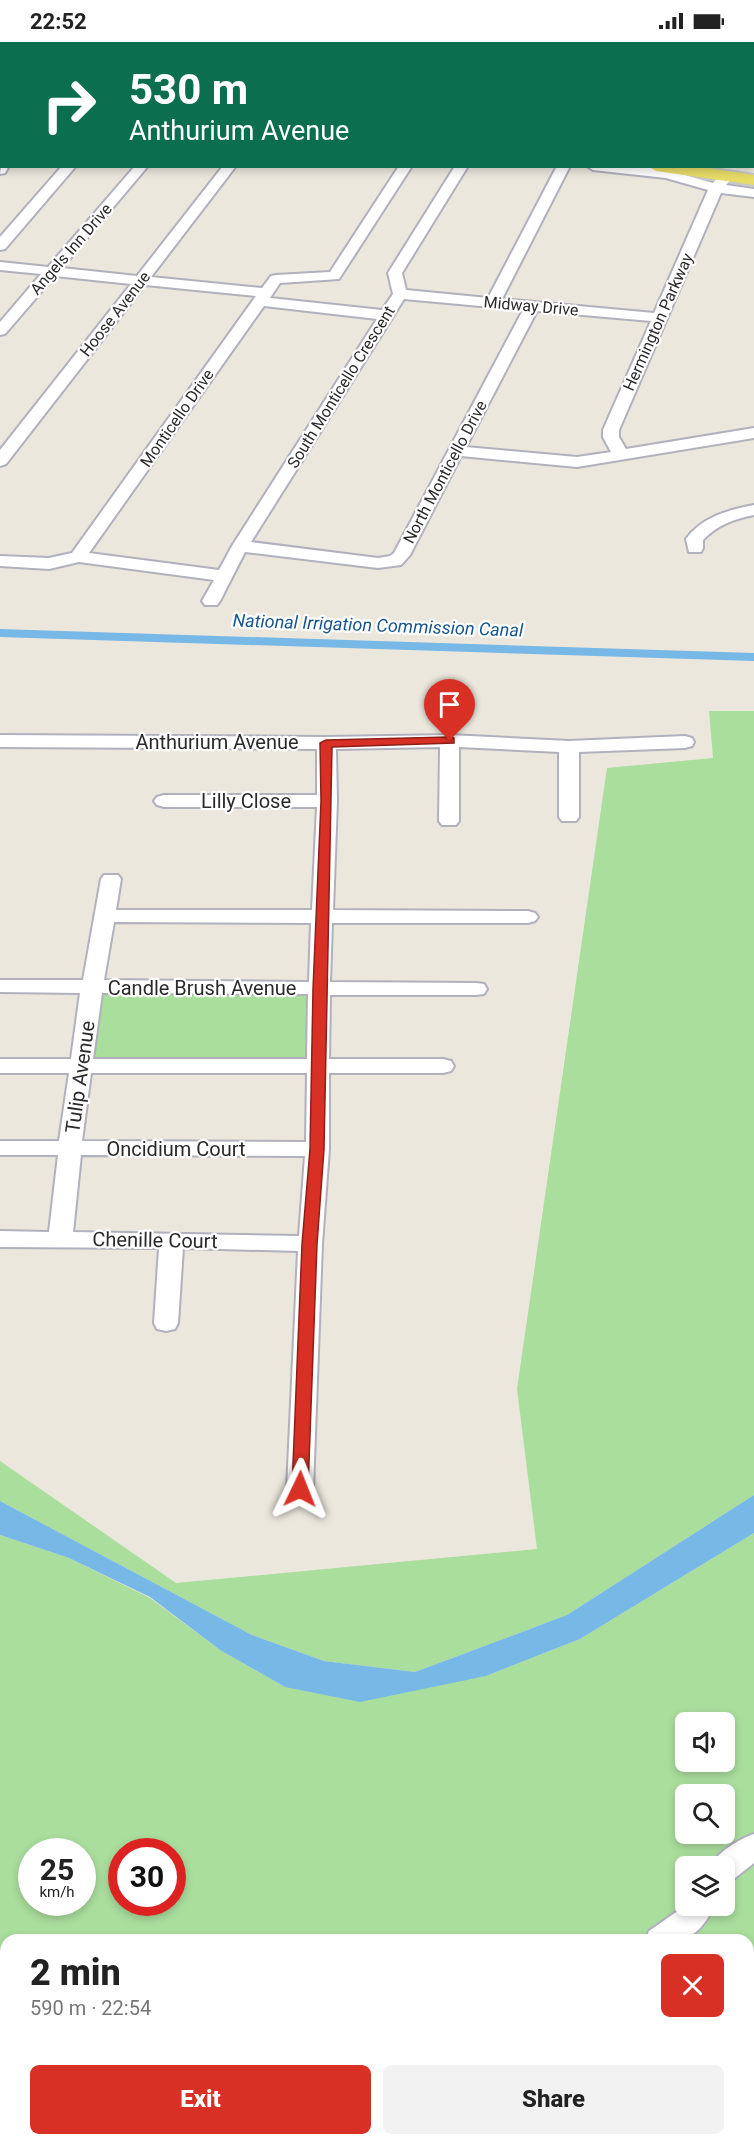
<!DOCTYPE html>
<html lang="en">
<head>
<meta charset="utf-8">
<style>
  :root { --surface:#fff; --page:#f2f2f2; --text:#222; --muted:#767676; --accent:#d93025 }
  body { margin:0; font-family:Roboto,sans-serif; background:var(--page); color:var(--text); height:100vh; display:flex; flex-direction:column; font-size:22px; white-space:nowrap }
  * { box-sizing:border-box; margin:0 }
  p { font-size:20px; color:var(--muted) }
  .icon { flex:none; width:33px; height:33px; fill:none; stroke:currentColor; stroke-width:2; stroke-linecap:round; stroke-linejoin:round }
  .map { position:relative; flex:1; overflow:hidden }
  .side { position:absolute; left:0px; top:1892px; width:754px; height:212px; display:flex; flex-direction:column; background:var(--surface); border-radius:18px 18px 0 0; box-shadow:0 3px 9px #0003 }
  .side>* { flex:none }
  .hud { position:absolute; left:0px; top:0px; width:754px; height:126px; box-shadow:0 3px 9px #0003; background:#0b6e4f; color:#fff; overflow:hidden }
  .buttons { position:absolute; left:675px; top:1670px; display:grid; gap:12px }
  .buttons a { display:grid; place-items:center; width:60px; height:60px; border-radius:9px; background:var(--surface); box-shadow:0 3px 9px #0003; font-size:30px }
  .speed { position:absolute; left:18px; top:1796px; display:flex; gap:12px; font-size:30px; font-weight:700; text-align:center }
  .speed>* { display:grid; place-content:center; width:78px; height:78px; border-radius:50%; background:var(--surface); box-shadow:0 3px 9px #0003; line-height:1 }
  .speed small { font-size:15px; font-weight:400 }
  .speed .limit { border:9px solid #d22; background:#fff; color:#111 }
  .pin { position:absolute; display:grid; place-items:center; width:51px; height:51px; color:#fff; margin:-62px -26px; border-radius:50% 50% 50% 0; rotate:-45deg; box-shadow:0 0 6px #0007 }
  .pin .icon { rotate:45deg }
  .me { position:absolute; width:66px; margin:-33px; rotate:2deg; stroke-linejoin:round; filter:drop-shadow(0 0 4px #0008) }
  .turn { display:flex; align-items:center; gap:21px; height:126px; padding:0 30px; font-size:27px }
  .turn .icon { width:78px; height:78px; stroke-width:2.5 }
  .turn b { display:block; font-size:42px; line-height:51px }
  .round { display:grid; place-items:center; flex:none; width:63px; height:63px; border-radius:9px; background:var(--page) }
  .summary { display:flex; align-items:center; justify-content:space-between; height:102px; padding:0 30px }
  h1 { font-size:36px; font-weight:800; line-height:45px }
  .primary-button { display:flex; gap:12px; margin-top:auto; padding:12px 30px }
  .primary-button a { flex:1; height:69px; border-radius:9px; background:var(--accent); color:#fff; font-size:24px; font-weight:800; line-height:69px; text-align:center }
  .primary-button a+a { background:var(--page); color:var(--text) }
  .status { display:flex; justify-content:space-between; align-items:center; height:42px; padding:0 30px; background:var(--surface); direction:ltr }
  .status svg { height:16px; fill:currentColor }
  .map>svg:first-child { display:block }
</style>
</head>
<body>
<div class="status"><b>22:52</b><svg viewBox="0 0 49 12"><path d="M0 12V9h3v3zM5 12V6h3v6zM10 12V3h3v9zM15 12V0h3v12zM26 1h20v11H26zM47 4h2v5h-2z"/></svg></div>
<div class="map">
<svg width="754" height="2102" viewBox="0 0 754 2102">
  <rect width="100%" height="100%" fill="#ebe7dd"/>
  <g fill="#aade9d" fill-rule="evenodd">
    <path d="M 709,669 L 754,669 L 754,1453 L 567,1573 L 415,1630 L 324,1619 L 252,1593 L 0,1459 L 0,1419 L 176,1541 L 537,1507 L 517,1347 L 607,726 L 713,716 Z"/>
    <path d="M 103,948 L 324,948 L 321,1022 L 94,1018 Z"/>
    <path d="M 754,1491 L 754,2102 L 0,2102 L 0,1493 L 69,1516 L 150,1556 L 220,1608 L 285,1645 L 486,1634 L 580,1597 ZM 686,1680 L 724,1680 L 724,1719 L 686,1719 ZM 686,1752 L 724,1752 L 724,1791 L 686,1791 ZM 32,1809 L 82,1809 L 82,1860 L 32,1860 ZM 122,1809 L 172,1809 L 172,1860 L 122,1860 ZM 686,1824 L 724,1824 L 724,1863 L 686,1863 ZM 6,1898 L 748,1898 L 748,2097 L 6,2097 Z"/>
  </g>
  <path fill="#77b8e6" d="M 754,1453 L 754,1491 L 580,1597 L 486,1634 L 360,1660 L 285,1645 L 220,1608 L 150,1555 L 69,1516 L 0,1493 L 0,1459 L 252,1593 L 324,1619 L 415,1630 L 567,1573 Z"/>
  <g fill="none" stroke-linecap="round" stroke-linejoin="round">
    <path fill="#77b8e6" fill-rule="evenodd" d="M 0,587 L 754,611 L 754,619 L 0,595 Z"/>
    <defs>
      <g id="minor">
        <path d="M 36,0 L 57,0 L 58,2 L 37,2 Z"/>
        <path d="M 179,0 L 195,0 L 178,2 Z"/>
        <path d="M 272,0 L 285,0 L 286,2 L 273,2 Z"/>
        <path d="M 2,45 L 2,53 L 0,54 L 0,46 Z"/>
        <rect x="753" y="71" width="1" height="8"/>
        <path d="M 2,120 L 2,124 L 9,124 L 5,131 L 0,132 Z"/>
        <path d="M 62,124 L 76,124 L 5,207 L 0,208 L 0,195 Z"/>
        <path d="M 135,124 L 148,124 L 62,226 L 137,234 L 223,124 L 236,124 L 151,235 L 262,246 L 271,234 L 276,233 L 330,230 L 399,124 L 412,124 L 339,237 L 280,241 L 270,256 L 382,268 L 393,252 L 388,231 L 455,124 L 468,124 L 402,231 L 406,248 L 488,256 L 557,124 L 570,124 L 502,257 L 654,271 L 708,148 L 666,136 L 593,128 L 587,124 L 634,124 L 667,128 L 713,141 L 722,131 L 732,131 L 734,134 L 726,143 L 754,147 L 754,155 L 721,151 L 619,388 L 619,395 L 626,407 L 754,386 L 754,396 L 577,425 L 461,414 L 410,513 L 401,523 L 378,526 L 245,510 L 220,559 L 217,563 L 205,563 L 202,559 L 214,538 L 79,520 L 49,527 L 0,524 L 0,514 L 49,516 L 72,511 L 256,254 L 145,243 L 6,422 L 0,424 L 0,408 L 131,242 L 55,234 L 5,292 L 0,293 L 0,280 L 41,232 L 0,228 L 0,220 L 48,225 ZM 404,257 L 523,268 L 394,511 L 390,514 L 378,516 L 251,500 ZM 264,264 L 377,277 L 232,504 L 219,528 L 89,511 ZM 537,269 L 651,279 L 603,388 L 603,395 L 611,410 L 577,415 L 466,405 Z"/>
        <path d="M 754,463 L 754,473 C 734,477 717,483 703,498 L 703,506 L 701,510 L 689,510 L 686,497 C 702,475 728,468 754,463 Z"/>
        <path d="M 0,693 L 326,695 L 450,693 L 569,699 L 685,694 L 692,696 L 694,700 L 692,704 L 685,706 L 579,710 L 579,775 L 576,779 L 562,779 L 559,775 L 559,710 L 459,705 L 459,779 L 456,783 L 442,783 L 439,779 L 440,705 L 336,707 L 337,759 L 333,868 L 528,869 L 535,871 L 538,875 L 535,879 L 528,881 L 332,881 L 330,940 L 476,941 L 484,942 L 487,947 L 484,952 L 476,953 L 330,953 L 329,1017 L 443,1017 L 451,1019 L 454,1024 L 451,1029 L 443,1031 L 329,1031 L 329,1107 L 322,1202 L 313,1447 L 309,1454 L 300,1456 L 291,1454 L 287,1447 L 298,1209 L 183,1206 L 178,1281 L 175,1287 L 166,1289 L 157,1287 L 154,1281 L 159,1206 L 0,1205 L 0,1189 L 49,1190 L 58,1113 L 0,1113 L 0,1099 L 59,1099 L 69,1031 L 0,1031 L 0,1017 L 71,1017 L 80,951 L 0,950 L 0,938 L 83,938 L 101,837 L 104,833 L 118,833 L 121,837 L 116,868 L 312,868 L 317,765 L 164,765 L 157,763 L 154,759 L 157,755 L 164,753 L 317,753 L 317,707 L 0,705 ZM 114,880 L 311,881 L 309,940 L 104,938 ZM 102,951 L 308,952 L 307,1017 L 93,1017 ZM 91,1031 L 307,1031 L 306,1100 L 82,1099 ZM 81,1113 L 305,1114 L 299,1194 L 73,1190 Z"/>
        <path d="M 754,1792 L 754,1821 L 735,1836 L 724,1839 L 724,1824 L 710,1824 C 718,1810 739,1797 754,1792 Z"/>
        <path d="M 686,1860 L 686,1863 L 715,1863 C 696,1901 684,1898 645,1898 L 649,1889 L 682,1866 Z"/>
        <path d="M 182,2097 L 222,2097 L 219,2102 L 179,2102 Z"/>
      </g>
      <g id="major">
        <path d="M 0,66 L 2,67 L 2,77 L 0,76 Z"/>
        <path d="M 648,124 L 695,124 L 754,133 L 754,143 L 656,129 Z"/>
      </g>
    </defs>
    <use href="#minor" stroke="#b0b1bd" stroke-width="4"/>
    <use href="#major" stroke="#c8c8c8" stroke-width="4"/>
    <use href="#minor" fill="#fff" fill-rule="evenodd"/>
    <use href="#major" fill="#e7dc67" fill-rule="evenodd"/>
  </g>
  <path fill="#aba9a2" d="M 424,0 L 502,0 L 498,2 L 429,2 Z"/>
  <path fill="#c7c5bc" stroke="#8b8a84" stroke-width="1.5" d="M 459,0 L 493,0 L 498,2 L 465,2 Z"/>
  <path fill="#d93025" stroke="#8d1f18" stroke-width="1.5" d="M 450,695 L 454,696 L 454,701 L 332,705 L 324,1107 L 317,1202 L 308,1447 L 306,1451 L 295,1451 L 292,1447 L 302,1202 L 310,1107 L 313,947 L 321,759 L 320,701 L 326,698 Z"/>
  <g text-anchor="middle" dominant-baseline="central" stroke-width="4.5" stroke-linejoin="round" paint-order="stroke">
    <g font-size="16" fill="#2a2a2a" stroke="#fff">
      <text transform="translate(71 207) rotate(-49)">Angels Inn Drive</text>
      <text transform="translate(531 264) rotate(5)">Midway Drive</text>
      <text transform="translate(115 272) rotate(-52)">Hoose Avenue</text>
      <text transform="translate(658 280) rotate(-66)">Hermington Parkway</text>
      <text transform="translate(341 345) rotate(-58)">South Monticello Crescent</text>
      <text transform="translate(177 376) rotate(-55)">Monticello Drive</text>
      <text transform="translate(445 430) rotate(-62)">North Monticello Drive</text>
    </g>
    <g font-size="18" font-style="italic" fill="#175591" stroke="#fff">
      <text transform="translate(378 583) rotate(2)">National Irrigation Commission Canal</text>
    </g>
    <g font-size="20" fill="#2a2a2a" stroke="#fff">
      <text x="217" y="700">Anthurium Avenue</text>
      <text x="246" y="759">Lilly Close</text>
      <text x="202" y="946">Candle Brush Avenue</text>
      <text transform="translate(80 1035) rotate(-82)">Tulip Avenue</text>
      <text x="176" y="1107">Oncidium Court</text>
      <text transform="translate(155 1198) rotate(1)">Chenille Court</text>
    </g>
  </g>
</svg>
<div class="buttons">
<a><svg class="icon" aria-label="sound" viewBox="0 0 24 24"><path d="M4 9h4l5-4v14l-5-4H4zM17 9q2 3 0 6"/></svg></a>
<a><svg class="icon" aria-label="search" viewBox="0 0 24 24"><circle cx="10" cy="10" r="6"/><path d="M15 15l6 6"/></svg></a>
<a><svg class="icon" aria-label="layers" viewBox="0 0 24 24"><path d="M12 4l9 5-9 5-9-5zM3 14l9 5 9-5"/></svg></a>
</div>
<div class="speed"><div>25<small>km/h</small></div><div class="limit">30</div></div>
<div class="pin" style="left:450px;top:699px;background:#d93025"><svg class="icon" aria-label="arrive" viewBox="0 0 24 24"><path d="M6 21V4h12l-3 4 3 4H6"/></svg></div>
<svg class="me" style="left:300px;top:1447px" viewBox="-20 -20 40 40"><path d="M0-17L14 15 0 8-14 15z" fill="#d93025" stroke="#fff" stroke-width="4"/></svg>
<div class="hud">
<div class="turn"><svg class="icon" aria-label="right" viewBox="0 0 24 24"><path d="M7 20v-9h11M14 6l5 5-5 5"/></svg><div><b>530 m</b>Anthurium Avenue</div></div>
</div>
<section class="side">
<div class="summary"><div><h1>2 min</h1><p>590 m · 22:54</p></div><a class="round" style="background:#d93025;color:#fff"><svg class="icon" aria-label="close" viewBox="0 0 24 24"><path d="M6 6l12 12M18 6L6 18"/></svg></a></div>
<div class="primary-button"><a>Exit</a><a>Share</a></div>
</section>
</div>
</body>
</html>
